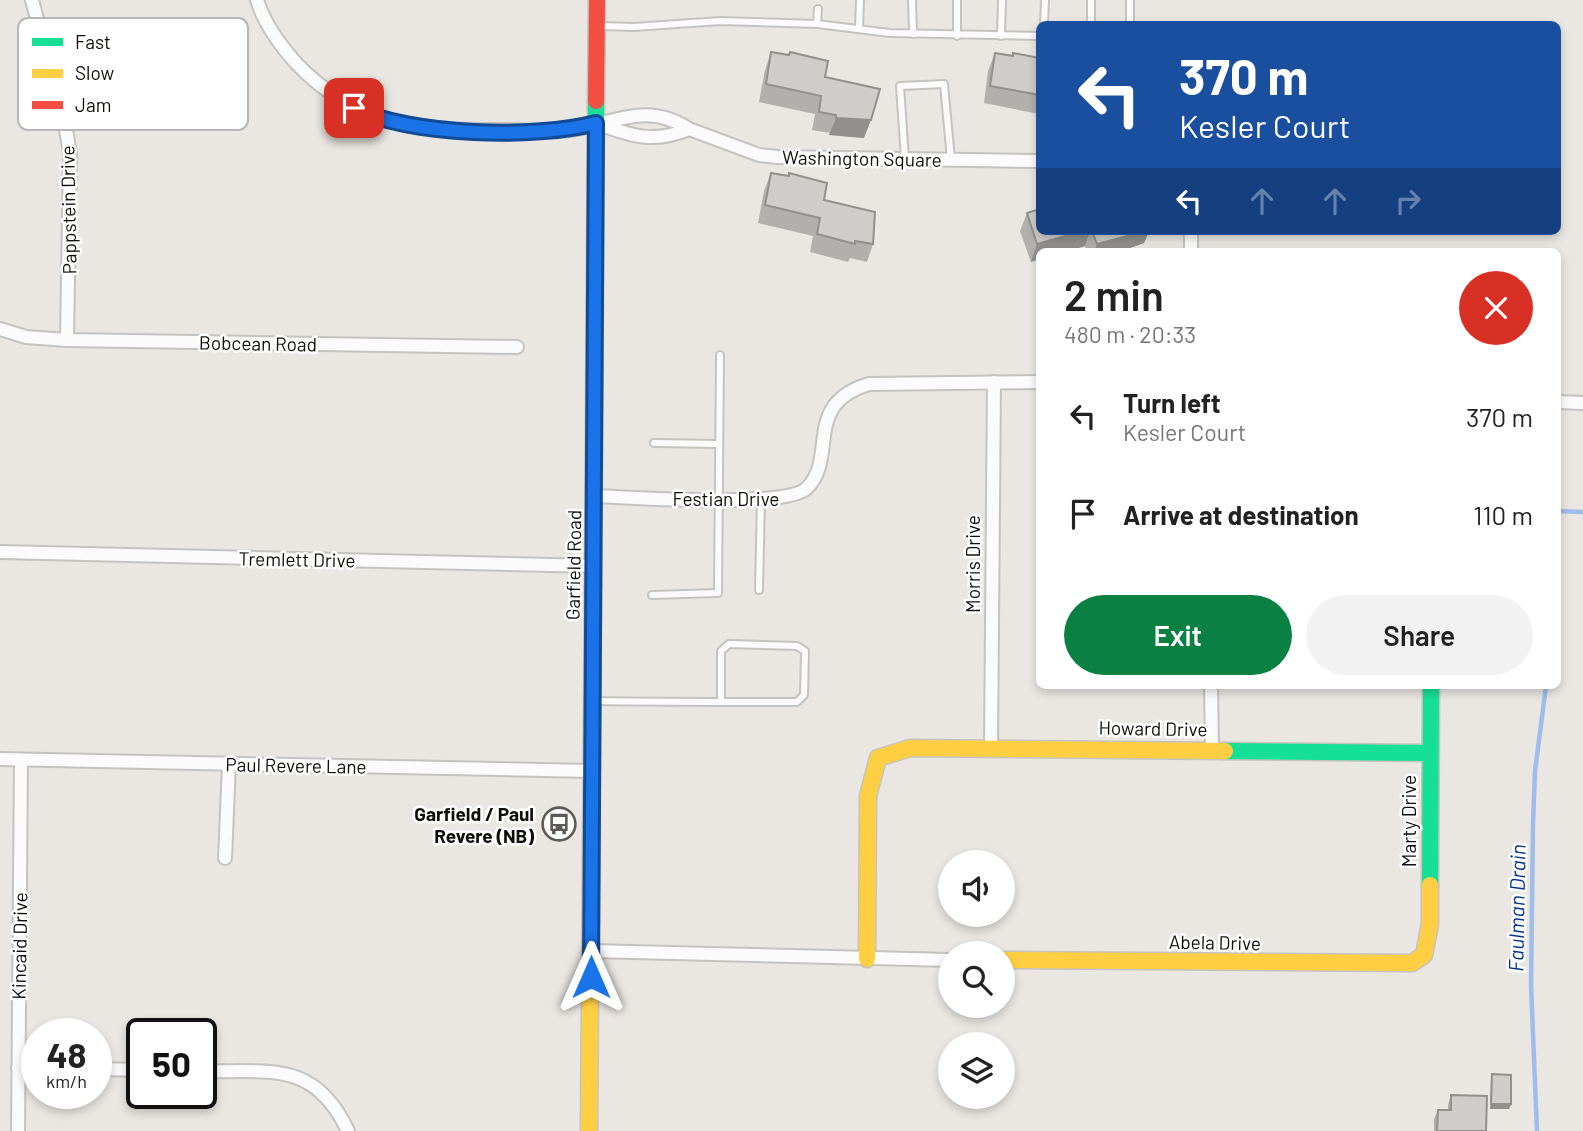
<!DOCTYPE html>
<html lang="en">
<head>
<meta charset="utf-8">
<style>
  :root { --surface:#fff; --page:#f2f2f2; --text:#222; --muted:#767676; --accent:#0b8043 }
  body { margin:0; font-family:Barlow,sans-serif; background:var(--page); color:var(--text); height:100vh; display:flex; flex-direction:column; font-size:26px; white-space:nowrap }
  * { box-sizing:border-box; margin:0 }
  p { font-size:23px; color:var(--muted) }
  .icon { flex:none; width:38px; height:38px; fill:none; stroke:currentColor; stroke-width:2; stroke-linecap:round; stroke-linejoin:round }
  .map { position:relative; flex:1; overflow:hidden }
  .drawer { position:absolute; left:1036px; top:248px; width:525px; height:441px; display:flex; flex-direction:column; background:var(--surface); border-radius:10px; box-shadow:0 4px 10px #0003 }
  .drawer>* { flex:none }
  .top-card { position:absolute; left:1036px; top:21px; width:525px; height:214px; border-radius:10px; box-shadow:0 4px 10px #0003; background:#1a4fa0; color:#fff; overflow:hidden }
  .fabs { position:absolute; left:938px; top:850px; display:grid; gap:14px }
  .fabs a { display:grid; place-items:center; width:77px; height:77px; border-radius:50%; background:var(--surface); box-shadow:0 4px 10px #0003; font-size:35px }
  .speed { position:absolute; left:21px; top:1018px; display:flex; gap:14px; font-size:35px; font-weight:700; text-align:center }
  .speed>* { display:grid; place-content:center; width:91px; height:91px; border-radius:50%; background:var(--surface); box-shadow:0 4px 10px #0003; line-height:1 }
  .speed small { font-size:18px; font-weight:400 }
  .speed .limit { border:4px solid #111; border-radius:10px; background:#fff; color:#111 }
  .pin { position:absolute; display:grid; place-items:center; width:60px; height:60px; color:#fff; margin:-30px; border-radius:14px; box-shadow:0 4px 10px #0006 }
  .me { position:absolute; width:77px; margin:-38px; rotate:0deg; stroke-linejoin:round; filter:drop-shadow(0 0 5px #0008) }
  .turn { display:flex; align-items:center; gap:24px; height:147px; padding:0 28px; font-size:32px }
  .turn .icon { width:91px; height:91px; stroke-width:2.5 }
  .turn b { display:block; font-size:49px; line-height:60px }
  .lanes { display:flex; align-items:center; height:66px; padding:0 28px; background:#0003; justify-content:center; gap:35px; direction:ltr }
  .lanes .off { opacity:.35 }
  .round { display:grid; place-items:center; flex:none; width:74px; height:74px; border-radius:37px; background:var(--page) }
  .summary { display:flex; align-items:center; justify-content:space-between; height:119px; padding:0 28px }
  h1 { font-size:42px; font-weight:600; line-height:52px }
  .action { display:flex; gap:14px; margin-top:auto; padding:14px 28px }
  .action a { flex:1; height:80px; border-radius:42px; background:var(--accent); color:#fff; font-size:28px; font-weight:600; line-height:80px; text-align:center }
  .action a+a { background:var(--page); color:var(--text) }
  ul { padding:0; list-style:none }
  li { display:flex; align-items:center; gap:21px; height:98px; padding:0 28px }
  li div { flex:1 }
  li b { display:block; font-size:26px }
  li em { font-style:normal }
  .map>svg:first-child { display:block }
</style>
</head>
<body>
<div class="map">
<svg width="1583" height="1131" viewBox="0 0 1583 1131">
  <rect width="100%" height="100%" fill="#eae7e2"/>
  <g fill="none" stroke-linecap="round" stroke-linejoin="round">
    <g stroke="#9ebcee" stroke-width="4.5">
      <path d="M 1558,511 L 1583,512"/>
      <path d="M 1537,1131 L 1531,985 L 1533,824 L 1535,771 L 1546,686"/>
    </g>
    <defs>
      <g id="lane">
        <path d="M 912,0 L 913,34"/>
        <path d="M 817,24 L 818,9"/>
        <path d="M 1044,24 L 1045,0"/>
        <path d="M 1091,24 L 1091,0"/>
        <path d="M 1130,24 L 1130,0"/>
        <path d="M 599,26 L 634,27 L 720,21 L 817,24 L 890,33 L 1040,36"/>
        <path d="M 859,28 L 860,0"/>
        <path d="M 957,36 L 957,0"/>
        <path d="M 1001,36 L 1002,0"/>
        <path d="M 905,159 L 900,86 L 944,84 L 951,160"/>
        <path d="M 654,443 L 719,444"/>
        <path d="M 759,590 L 761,499"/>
        <path d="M 652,595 L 718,593 L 720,355"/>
        <path d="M 595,701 C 663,702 730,702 797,702 L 804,695 L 805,651 L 797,646 L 729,644 L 721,651 L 721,702"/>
      </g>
      <g id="street">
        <path d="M 32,0 L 65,124 L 70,153 L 67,340"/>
        <path d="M 257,0 C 264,23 280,45 296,63 C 356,127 424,131 507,130 C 528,130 551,133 571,130 C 615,123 647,101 689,129 C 653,144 632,136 596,123"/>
        <path d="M 689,129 L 759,155 L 777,157 L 1040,161"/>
        <path d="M 1191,252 L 1191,231"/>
        <path d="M 0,329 L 26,337 L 67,340 L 517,347"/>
        <path d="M 1558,402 L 1583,403"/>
        <path d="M 595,496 C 631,497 786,509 807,488 C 838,457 802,404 869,384 L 1040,382"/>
        <path d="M 0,552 L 594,566"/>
        <path d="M 1211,686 L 1212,750"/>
        <path d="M 991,747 L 994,382"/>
        <path d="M 0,759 L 592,771"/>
        <path d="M 225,858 L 229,764"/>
        <path d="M 591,951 L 950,960"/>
        <path d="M 18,1068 L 37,1069"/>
        <path d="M 96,1069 L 142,1070"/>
        <path d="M 201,1071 C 269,1073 314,1059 348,1131"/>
        <path d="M 18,1131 L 21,760"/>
      </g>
      <g id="fast">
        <path d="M 593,587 L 596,101"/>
        <path d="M 1225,751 L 1429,753"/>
        <path d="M 1430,885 L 1431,686"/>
      </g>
      <g id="slow">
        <path d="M 867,959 L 868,796 L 878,758 L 910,748 L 1225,751"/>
        <path d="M 1003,960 L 1412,963 L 1424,955 L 1430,924 L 1430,885"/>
        <path d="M 589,1131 L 593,587"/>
      </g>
      <path id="jam" d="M 596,101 L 597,0"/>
    </defs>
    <use href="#lane" stroke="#c5c3bf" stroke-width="10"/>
    <use href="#street" stroke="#c5c3bf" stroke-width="16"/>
    <use href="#fast" stroke="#c5c3bf" stroke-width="19"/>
    <use href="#slow" stroke="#c5c3bf" stroke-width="19"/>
    <use href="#jam" stroke="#c5c3bf" stroke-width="19"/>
    <use href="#lane" stroke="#fcfbfb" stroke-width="6"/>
    <use href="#street" stroke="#fcfbfb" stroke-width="12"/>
    <use href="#fast" stroke="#16e098" stroke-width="16"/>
    <use href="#slow" stroke="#ffcf43" stroke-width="16"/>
    <use href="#jam" stroke="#f24e42" stroke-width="16"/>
  </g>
  <g fill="#b2b0ad">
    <path d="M 771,52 L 788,55 L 790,52 L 825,77 L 864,138 L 829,135 L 830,133 L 812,130 L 815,114 L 759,102 L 765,70 Z"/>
    <path d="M 995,53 L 1040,58 L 1040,131 L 1037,130 L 1039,114 L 984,103 L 988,71 Z"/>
    <path d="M 771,173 L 824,200 L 873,244 L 867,262 L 850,258 L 848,262 L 810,252 L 813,236 L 758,223 L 764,191 Z"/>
    <path d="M 1027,213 L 1040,231 L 1149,231 L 1144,243 L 1130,248 L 1128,252 L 1087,252 L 1085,246 L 1064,252 L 1040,252 L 1031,262 L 1020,231 Z"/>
    <path d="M 1492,1074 L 1511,1104 L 1509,1109 L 1490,1109 L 1491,1079 Z"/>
    <path d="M 1451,1095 L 1486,1131 L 1434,1131 L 1434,1119 L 1438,1110 L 1448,1110 L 1448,1104 Z"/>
  </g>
  <g fill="#91908d">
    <path d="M 836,118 L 871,120 L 864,138 L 829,135 Z"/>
    <path d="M 1083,231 L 1090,231 L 1085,246 L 1064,252 L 1040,252 L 1040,259 L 1031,262 L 1037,244 Z"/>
    <path d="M 1135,231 L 1149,231 L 1144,243 L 1130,248 L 1128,252 L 1094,252 L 1097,244 Z"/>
    <path d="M 1491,1104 L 1511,1104 L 1509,1109 L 1490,1109 Z"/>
  </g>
  <g fill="#cfcdc9" stroke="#91908d" stroke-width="2">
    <path d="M 771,52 L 789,55 L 790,52 L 828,61 L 825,77 L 880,89 L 871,120 L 836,118 L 836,115 L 819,112 L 821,96 L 766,84 Z"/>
    <path d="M 995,53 L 1013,56 L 1013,53 L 1040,58 L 1040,95 L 990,86 Z"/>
    <path d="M 771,173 L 789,176 L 789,173 L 827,183 L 824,200 L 875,212 L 873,244 L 855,241 L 855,244 L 817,234 L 820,218 L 765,205 Z"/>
    <path d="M 1040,209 L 1040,231 L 1083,231 L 1037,244 L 1027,213 Z"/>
    <path d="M 1092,231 L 1135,231 L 1134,231 L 1135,234 L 1097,244 Z"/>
    <path d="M 1492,1074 L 1511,1075 L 1511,1104 L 1491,1104 Z"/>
    <path d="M 1451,1095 L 1487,1096 L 1486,1131 L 1437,1131 L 1438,1110 L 1451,1110 Z"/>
  </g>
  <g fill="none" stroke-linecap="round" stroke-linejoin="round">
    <defs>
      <path id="route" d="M 354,108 C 411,136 535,139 596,123 L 591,977"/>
    </defs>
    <use href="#route" stroke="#114b97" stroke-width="18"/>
    <use href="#route" stroke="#1a73e8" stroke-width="12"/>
  </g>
  <defs>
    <symbol id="bus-ring" viewBox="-11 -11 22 22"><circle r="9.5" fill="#fff" stroke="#5c5956" stroke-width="1.5"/><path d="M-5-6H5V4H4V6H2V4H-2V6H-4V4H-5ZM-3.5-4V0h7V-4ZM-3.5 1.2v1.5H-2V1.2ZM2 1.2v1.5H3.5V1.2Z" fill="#5c5956"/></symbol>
  </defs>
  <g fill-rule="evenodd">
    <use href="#bus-ring" x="540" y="805" width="38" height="38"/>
  </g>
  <g text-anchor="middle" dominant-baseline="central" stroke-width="5" stroke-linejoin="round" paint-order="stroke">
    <g font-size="19" fill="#0f0d0a" stroke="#fff">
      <text transform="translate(862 158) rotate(1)">Washington Square</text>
      <text transform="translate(68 210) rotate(-91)">Pappstein Drive</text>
      <text transform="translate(258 343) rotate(1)">Bobcean Road</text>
      <text x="726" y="498">Festian Drive</text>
      <text transform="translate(297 559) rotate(1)">Tremlett Drive</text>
      <text transform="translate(972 564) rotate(-90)">Morris Drive</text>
      <text transform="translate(573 565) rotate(-89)">Garfield Road</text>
      <text transform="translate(1153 728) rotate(1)">Howard Drive</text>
      <text transform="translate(296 765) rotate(1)">Paul Revere Lane</text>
      <text transform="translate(1408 821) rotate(-90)">Marty Drive</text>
      <text transform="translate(1215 942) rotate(1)">Abela Drive</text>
      <text transform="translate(19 946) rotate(-89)">Kincaid Drive</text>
    </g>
    <g font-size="19" font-weight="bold" fill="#0f0d0a" stroke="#fff" text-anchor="end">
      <text x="534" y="813">Garfield / Paul<tspan x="534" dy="22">Revere (NB)</tspan></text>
    </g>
    <g font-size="21" font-style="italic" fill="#05378b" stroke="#fff">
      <text transform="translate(1516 908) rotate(-89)">Faulman Drain</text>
    </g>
  </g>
  <rect x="18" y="18" width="230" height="112" rx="10" fill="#fff" stroke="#b7b6b6" stroke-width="2"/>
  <rect x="32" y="38" width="31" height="8" fill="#16e098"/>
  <rect x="32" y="69" width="31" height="9" fill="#ffcf43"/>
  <rect x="32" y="101" width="31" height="8" fill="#f24e42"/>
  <g font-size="19" fill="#0f0d0a">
    <text x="75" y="49">Fast</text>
    <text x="75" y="80">Slow</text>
    <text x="75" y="112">Jam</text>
  </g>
</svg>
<div class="fabs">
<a><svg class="icon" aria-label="sound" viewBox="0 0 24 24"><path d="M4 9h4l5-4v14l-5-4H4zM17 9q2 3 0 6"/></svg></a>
<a><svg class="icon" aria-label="search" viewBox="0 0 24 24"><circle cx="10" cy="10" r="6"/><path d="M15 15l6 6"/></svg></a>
<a><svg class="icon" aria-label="layers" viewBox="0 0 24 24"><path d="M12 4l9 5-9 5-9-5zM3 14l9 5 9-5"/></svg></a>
</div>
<div class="speed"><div>48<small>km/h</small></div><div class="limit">50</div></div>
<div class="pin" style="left:354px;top:108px;background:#d93025"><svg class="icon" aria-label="arrive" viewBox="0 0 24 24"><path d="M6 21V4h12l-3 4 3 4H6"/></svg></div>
<svg class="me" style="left:591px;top:977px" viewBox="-20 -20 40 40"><path d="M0-17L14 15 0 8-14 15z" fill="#1a73e8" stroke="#fff" stroke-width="4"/></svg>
<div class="top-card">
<div class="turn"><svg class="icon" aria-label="left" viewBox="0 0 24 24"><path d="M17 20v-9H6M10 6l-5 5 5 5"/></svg><div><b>370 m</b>Kesler Court</div></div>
<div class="lanes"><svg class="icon" aria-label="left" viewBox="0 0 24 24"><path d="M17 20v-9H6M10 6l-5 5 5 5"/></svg><svg class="icon off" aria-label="ahead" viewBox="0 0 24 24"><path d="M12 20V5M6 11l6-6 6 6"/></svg><svg class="icon off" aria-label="ahead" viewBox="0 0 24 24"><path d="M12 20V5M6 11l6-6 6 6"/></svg><svg class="icon off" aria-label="right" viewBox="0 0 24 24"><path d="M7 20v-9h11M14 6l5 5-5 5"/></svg></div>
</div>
<section class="drawer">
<div class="summary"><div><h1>2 min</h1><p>480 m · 20:33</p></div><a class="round" style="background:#d93025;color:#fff"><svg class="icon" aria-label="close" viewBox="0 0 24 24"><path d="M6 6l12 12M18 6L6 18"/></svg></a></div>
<ul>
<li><svg class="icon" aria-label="left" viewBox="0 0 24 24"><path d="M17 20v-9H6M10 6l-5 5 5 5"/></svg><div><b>Turn left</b><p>Kesler Court</p></div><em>370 m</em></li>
<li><svg class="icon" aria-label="arrive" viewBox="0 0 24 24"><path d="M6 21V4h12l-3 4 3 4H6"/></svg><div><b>Arrive at destination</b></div><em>110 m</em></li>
</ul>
<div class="action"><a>Exit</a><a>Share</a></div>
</section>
</div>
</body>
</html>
